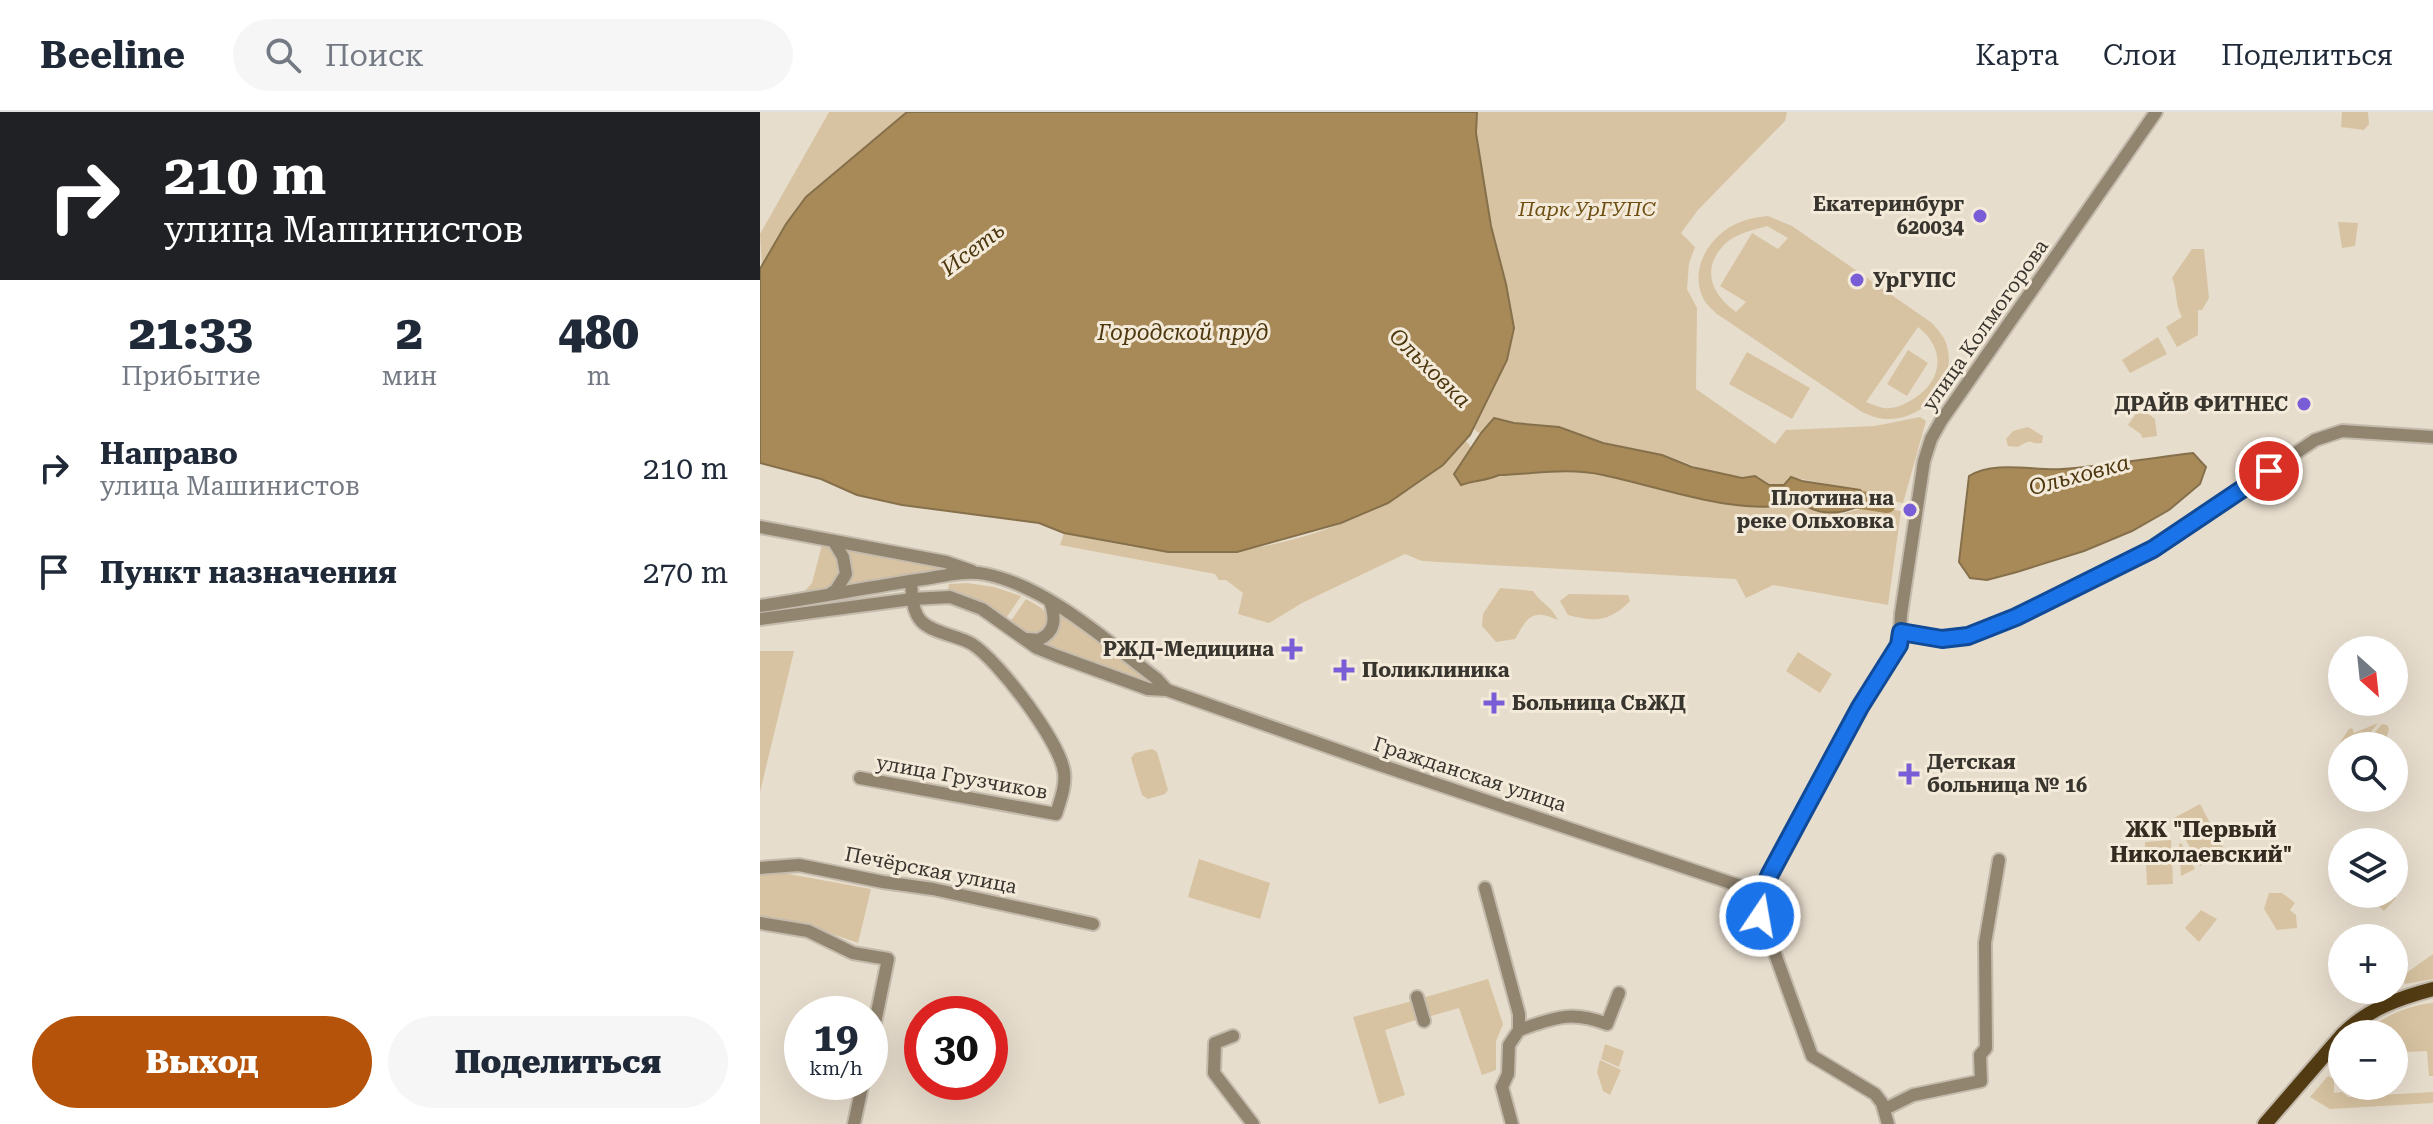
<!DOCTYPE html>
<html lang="ru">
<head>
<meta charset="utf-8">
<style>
  :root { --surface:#fff; --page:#f6f6f7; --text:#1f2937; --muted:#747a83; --line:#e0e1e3; --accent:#b45309 }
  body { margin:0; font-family:"Roboto Serif",serif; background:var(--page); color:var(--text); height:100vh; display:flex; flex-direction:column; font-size:30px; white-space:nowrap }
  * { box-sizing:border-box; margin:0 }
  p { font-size:26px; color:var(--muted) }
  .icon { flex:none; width:44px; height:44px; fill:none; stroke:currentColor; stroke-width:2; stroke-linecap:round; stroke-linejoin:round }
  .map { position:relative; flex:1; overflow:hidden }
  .drawer { display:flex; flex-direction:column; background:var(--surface); width:760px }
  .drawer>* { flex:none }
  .guide { background:#202124; color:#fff; overflow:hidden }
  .needle { width:52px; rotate:153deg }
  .fabs { position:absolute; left:1568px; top:524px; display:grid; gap:16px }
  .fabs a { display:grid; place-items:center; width:80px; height:80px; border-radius:50%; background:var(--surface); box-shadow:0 8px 32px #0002; font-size:40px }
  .speed { position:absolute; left:24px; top:884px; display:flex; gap:16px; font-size:40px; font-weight:700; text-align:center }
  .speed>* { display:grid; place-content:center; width:104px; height:104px; border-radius:50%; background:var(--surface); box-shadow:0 8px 32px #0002; line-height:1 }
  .speed small { font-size:20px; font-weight:400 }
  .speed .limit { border:12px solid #d22; background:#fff; color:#111 }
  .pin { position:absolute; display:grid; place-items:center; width:68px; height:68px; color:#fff; margin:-34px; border:4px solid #fff; border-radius:50%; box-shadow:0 2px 8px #0007 }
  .me { position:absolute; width:88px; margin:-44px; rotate:12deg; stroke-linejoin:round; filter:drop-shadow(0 0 6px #0008) }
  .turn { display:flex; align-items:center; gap:28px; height:168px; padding:0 32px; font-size:36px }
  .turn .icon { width:104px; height:104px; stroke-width:2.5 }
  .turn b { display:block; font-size:56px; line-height:68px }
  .eta { display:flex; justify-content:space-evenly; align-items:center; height:136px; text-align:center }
  .eta b { font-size:48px; font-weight:800; line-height:56px }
  .button { display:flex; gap:16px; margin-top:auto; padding:16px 32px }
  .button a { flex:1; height:92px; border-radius:48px; background:var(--accent); color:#fff; font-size:32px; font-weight:800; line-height:92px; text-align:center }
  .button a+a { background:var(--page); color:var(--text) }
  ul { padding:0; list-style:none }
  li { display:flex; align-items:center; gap:24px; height:104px; padding:0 32px }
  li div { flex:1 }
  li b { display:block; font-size:30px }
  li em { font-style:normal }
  header { display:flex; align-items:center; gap:48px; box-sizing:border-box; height:112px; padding:0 40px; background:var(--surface); border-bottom:2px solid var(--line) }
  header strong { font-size:38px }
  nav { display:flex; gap:44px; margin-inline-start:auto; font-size:28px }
  .search { width:560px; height:72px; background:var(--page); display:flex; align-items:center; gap:20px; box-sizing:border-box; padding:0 28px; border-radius:44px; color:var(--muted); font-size:30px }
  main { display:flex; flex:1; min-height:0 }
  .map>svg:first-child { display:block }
</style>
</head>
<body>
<header>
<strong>Beeline</strong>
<div class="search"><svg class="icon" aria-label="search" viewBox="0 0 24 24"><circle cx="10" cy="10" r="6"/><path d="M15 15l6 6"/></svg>Поиск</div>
<nav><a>Карта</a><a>Слои</a><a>Поделиться</a></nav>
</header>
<main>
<section class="drawer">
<div class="guide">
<div class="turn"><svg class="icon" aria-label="right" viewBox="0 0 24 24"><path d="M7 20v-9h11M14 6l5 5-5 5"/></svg><div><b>210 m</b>улица Машинистов</div></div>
</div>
<div class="eta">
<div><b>21:33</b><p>Прибытие</p></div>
<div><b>2</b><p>мин</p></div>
<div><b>480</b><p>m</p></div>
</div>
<ul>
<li><svg class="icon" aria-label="right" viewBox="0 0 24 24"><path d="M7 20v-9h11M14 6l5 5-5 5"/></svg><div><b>Направо</b><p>улица Машинистов</p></div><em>210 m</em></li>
<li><svg class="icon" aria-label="arrive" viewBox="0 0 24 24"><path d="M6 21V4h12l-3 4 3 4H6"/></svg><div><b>Пункт назначения</b></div><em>270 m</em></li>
</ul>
<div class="button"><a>Выход</a><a>Поделиться</a></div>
</section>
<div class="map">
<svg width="1673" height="1012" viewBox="0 0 1673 1012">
  <rect width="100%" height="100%" fill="#e7ddcd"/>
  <g fill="#d7c3a1" fill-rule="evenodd">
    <path d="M 69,0 L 147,0 L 114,30 L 2,156 L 0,122 Z"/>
    <path d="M 717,0 L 1027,0 L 1025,9 L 938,98 L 921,121 L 935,135 L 929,151 L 927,177 L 937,196 L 936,277 L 1015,332 L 1026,318 L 1115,314 L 1160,305 L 1166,309 L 1143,391 L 1112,386 L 1100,378 L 1031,365 L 1024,373 L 1009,373 L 995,364 C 962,369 930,350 898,342 C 844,330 788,319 734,306 L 721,321 L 717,320 L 712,314 L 747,248 L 754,216 L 746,172 L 731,114 L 716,21 Z"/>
    <path d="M 1582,0 L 1608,0 L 1609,12 L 1604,18 L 1581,15 Z"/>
    <path d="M 1008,104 L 1032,114 L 1172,211 C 1177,217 1184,224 1186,231 C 1199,269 1165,309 1126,307 C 1118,307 1109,303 1102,300 L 957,202 C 953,198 947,193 944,188 C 927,156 952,119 983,109 C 991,106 1000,105 1008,104 ZM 1007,114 L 1028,126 L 1018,137 L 992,121 L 960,174 L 986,190 L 976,200 C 951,182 940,156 966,131 C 977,121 994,118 1007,114 ZM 1158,215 C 1189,239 1181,273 1148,290 C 1142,294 1131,297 1124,296 C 1118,295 1112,292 1106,290 Z"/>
    <path d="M 1578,110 L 1598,111 L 1595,134 L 1582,136 Z"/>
    <path d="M 1432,137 L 1444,137 L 1449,186 L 1442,198 L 1438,198 L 1438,223 L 1417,235 L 1406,215 L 1422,205 C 1414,189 1418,180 1412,166 Z"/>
    <path d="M 1398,225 L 1407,242 L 1370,261 L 1362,248 Z"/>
    <path d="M 1148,238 L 1168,251 L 1147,284 L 1127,272 Z"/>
    <path d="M 987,240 L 1050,276 L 1032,307 L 969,272 Z"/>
    <path d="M 1380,296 L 1395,307 L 1397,324 L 1382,326 L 1381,322 L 1368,313 Z"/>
    <path d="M 1268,315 L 1283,324 L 1282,331 C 1269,333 1274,325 1258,335 L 1248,334 L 1246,327 L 1253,319 Z"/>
    <path d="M 704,327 L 712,336 L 694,362 L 702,373 C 714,368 727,369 739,363 L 802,358 L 841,362 L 960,391 L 1025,394 L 1041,391 L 1082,402 L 1110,394 L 1141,399 L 1128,493 L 1013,473 L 986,486 L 976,467 L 662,449 L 645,442 L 542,491 L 509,511 L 478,502 L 483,481 L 466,468 L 459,468 L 455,462 L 300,433 L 304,421 C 348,430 392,441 437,441 C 517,441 619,407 680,355 C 689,348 697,337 704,327 Z"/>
    <path d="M 62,433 L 69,434 C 80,448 83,472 62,479 C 56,481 48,481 42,482 L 52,471 Z"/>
    <path d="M 83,434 L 182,457 L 84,475 Z"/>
    <path d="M 207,471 L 234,475 L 261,484 L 246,506 C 227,493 211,482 188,478 L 189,472 Z"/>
    <path d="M 740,476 L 773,479 C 782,493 789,491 798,508 C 771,496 768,505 755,527 L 736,530 L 722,514 L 723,502 Z"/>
    <path d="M 809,482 L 868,483 L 870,489 C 850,510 834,510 808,503 L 800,489 Z"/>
    <path d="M 266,487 C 278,494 288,497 290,512 L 281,523 L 273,523 L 250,510 Z"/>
    <path d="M 299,502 L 401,575 L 282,531 C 296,525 301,518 299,502 Z"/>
    <path d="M 0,539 L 34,539 L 0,680 Z"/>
    <path d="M 1038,540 L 1072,562 L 1060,581 L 1026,559 Z"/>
    <path d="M 1618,611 L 1600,634 L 1582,634 L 1582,637 L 1575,638 L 1589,617 L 1592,616 L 1594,621 Z"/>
    <path d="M 1622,612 L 1627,613 L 1629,617 L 1625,630 L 1618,631 L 1617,634 L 1608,634 L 1607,629 Z"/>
    <path d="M 392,637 L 397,640 L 408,678 L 405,682 L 388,687 L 382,683 L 371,646 L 375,641 Z"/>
    <path d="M 1440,692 L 1466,741 L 1440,754 L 1414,706 Z"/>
    <path d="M 1411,728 L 1413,772 L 1387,773 L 1385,730 Z"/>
    <path d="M 1421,731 L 1435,757 L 1421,764 L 1419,732 Z"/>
    <path d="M 439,747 L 510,771 L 500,807 L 428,785 Z"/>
    <path d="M 0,757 L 111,777 L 98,831 L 44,812 L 0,805 Z"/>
    <path d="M 1634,778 L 1636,786 L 1624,799 L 1607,783 L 1634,782 Z"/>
    <path d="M 1509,781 L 1522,781 L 1535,791 L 1530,798 L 1536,803 L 1537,816 L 1517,818 L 1504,797 Z"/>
    <path d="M 1441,798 L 1457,807 L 1439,830 L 1425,816 Z"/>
    <path d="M 1673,842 L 1673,867 L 1645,872 L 1642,864 Z"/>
    <path d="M 728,867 L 743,912 L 736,929 L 736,958 L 722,963 L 699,896 L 664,906 L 659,887 Z"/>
    <path d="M 656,888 L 662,906 L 625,918 L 645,983 L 619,992 L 593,905 Z"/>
    <path d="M 1673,891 L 1673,964 L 1669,964 L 1667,939 L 1647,940 L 1644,945 L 1634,946 L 1634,922 L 1603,922 C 1624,904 1646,894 1673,891 Z"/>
    <path d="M 845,932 L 864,939 L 859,955 L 841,947 Z"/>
    <path d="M 840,948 L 861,958 L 850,983 L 843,979 L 837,960 Z"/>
    <path d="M 1568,964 L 1574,967 L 1574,981 L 1582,980 L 1588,985 L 1673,980 L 1673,991 L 1570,997 L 1550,985 Z"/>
  </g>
  <g fill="#a88a58" stroke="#86704b" stroke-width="2">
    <path d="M 147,0 L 717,0 L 716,21 L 731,114 L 746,172 L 754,216 L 747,248 L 710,323 L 683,353 L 628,391 L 581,411 L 477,440 L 408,440 L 304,421 L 279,411 L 142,393 L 97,383 L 61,367 L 0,351 L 0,157 L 26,112 L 46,85 Z"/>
    <path d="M 734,306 L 754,311 L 799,315 L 843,331 L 902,343 L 932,355 L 982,366 L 995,364 L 1009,373 L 1024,373 L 1031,365 L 1042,369 L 1100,378 L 1110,389 C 1088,401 1064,407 1041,391 C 975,405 906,376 843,363 C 808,355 774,362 739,363 C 727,369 714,368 701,373 L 694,362 L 721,321 Z"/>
    <path d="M 1433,341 L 1446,355 L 1440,372 L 1409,398 L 1372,419 L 1324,439 L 1257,460 L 1227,468 L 1210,466 L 1199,450 L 1209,364 C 1235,348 1274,359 1302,357 C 1346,354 1390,346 1433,341 Z"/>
  </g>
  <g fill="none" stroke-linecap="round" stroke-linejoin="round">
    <path stroke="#a88a58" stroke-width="18" d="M 1087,386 L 1127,392"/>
    <defs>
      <g id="minor">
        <path d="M 0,415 L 186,450 L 212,459"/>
        <path d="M 70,482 L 76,478 L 86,462 L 83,445 L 74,430"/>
        <path d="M 0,494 C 55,486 109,475 164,467 C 183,464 206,458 225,462 C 287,474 348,530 397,567 L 407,578"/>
        <path d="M 0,507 L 152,487 L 190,485 L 222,497 L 277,536 L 297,544 L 388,577 L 407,578 L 611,650 L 1001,781"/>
        <path d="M 1141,520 L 1182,527 L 1208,524 L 1256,505 L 1393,437 L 1555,328 L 1582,319 L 1673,325"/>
        <path d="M 267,527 L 278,528 C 296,520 296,507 290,489"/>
        <path d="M 100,666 L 296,702 C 300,689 306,674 304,660 C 300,630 239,549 212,532 C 197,523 175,522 162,510 C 152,500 152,483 151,469"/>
        <path d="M 0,756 L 39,753 L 123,770 L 173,777 L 333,812"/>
        <path d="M 725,776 L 759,902 L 759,918 L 749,933 L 748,962 L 742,975 L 752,1012"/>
        <path d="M 0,811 L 48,819 L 93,841 L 128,847 L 110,935"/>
        <path d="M 657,885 L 664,909"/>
        <path d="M 759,918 C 794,906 810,898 847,912 L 859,881"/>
        <path d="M 473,924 L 455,931 L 454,961 L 493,1012"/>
        <path d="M 1125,997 L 1153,983 L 1221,969 L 1220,943 L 1226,936 L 1225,831 L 1239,748"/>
        <path d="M 94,1012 L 103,970"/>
        <path d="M 1128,1012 L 1122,991 L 1115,982 L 1052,944 L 997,792 L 1100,595 L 1139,533 L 1141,502 L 1164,349 L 1171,327 L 1181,309 L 1396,0"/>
      </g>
      <g id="major">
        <path d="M 1583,922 C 1608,897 1639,886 1673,877"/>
        <path d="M 1505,1012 L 1582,923"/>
      </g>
    </defs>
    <use href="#minor" stroke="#c4bbad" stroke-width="16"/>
    <use href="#major" stroke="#c4bbad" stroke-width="18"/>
    <use href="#minor" stroke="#928570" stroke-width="12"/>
    <use href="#major" stroke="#533c13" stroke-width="14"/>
  </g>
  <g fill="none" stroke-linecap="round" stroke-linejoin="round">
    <defs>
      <path id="route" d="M 1000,804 L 997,792 L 1010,762 L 1100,595 L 1139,533 L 1141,520 L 1182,527 L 1208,524 L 1256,505 L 1393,437 L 1509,359"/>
    </defs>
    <use href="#route" stroke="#114b97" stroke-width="20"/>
    <use href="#route" stroke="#1a73e8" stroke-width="14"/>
  </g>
  <g fill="#785dd7" stroke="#f4eada" stroke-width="3">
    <circle cx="1220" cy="104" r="8"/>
    <circle cx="1097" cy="168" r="8"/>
    <circle cx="1544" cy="292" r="8"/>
    <circle cx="1150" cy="398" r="8"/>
    <path d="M528 525h8v8h8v8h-8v8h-8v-8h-8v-8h8z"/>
    <path d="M580 546h8v8h8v8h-8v8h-8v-8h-8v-8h8z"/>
    <path d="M730 579h8v8h8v8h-8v8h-8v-8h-8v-8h8z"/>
    <path d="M1145 650h8v8h8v8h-8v8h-8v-8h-8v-8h8z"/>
  </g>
  <g text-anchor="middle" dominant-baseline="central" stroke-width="6" stroke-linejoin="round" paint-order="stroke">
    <g font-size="20" font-weight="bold" fill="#38342e" stroke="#f4eada" text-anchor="end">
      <text x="1204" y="92">Екатеринбург<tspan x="1204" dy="23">620034</tspan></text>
      <text x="1113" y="168" text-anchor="start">УрГУПС</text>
      <text x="1528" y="292">ДРАЙВ ФИТНЕС</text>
      <text x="1134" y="386">Плотина на<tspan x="1134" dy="23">реке Ольховка</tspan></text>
      <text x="514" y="537">РЖД-Медицина</text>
      <text x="602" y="558" text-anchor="start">Поликлиника</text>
      <text x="752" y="591" text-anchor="start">Больница СвЖД</text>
      <text x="1167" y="650" text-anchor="start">Детская<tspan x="1167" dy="23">больница № 16</tspan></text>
    </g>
    <g font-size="20" font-style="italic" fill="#6e4f13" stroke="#f4eada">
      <text x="827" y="97">Парк УрГУПС</text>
    </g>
    <g font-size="20" fill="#38342e" stroke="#f4eada">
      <text transform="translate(1225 213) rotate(-55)">улица Колмогорова</text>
      <text transform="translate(710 662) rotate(18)">Гражданская улица</text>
      <text transform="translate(202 665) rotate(10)">улица Грузчиков</text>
      <text transform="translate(171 758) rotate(11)">Печёрская улица</text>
    </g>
    <g font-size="22" font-style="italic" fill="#4e380f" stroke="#f4eada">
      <text transform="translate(213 137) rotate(-37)">Исеть</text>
      <text x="423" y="220">Городской пруд</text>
      <text transform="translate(670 256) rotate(44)">Ольховка</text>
      <text transform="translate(1319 363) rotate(-15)">Ольховка</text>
    </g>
    <g font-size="22" font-weight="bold" fill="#342c20" stroke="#f4eada">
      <text x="1441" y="717">ЖК "Первый<tspan x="1441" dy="25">Николаевский"</tspan></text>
    </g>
  </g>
</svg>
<div class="fabs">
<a><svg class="needle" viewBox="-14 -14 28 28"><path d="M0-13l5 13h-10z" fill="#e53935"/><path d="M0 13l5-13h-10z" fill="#747a83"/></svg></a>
<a><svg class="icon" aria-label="search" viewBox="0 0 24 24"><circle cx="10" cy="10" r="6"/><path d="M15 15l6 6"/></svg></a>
<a><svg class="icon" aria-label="layers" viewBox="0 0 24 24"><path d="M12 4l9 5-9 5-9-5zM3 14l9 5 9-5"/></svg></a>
<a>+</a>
<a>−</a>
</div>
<div class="speed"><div>19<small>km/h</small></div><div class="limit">30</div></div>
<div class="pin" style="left:1509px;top:359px;background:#d93025"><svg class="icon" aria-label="arrive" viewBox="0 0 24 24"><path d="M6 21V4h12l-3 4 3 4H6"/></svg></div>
<svg class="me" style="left:1000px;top:804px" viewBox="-20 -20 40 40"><circle r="17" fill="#1a73e8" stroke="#fff" stroke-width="3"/><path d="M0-11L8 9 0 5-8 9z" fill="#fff"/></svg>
</div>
</main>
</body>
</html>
